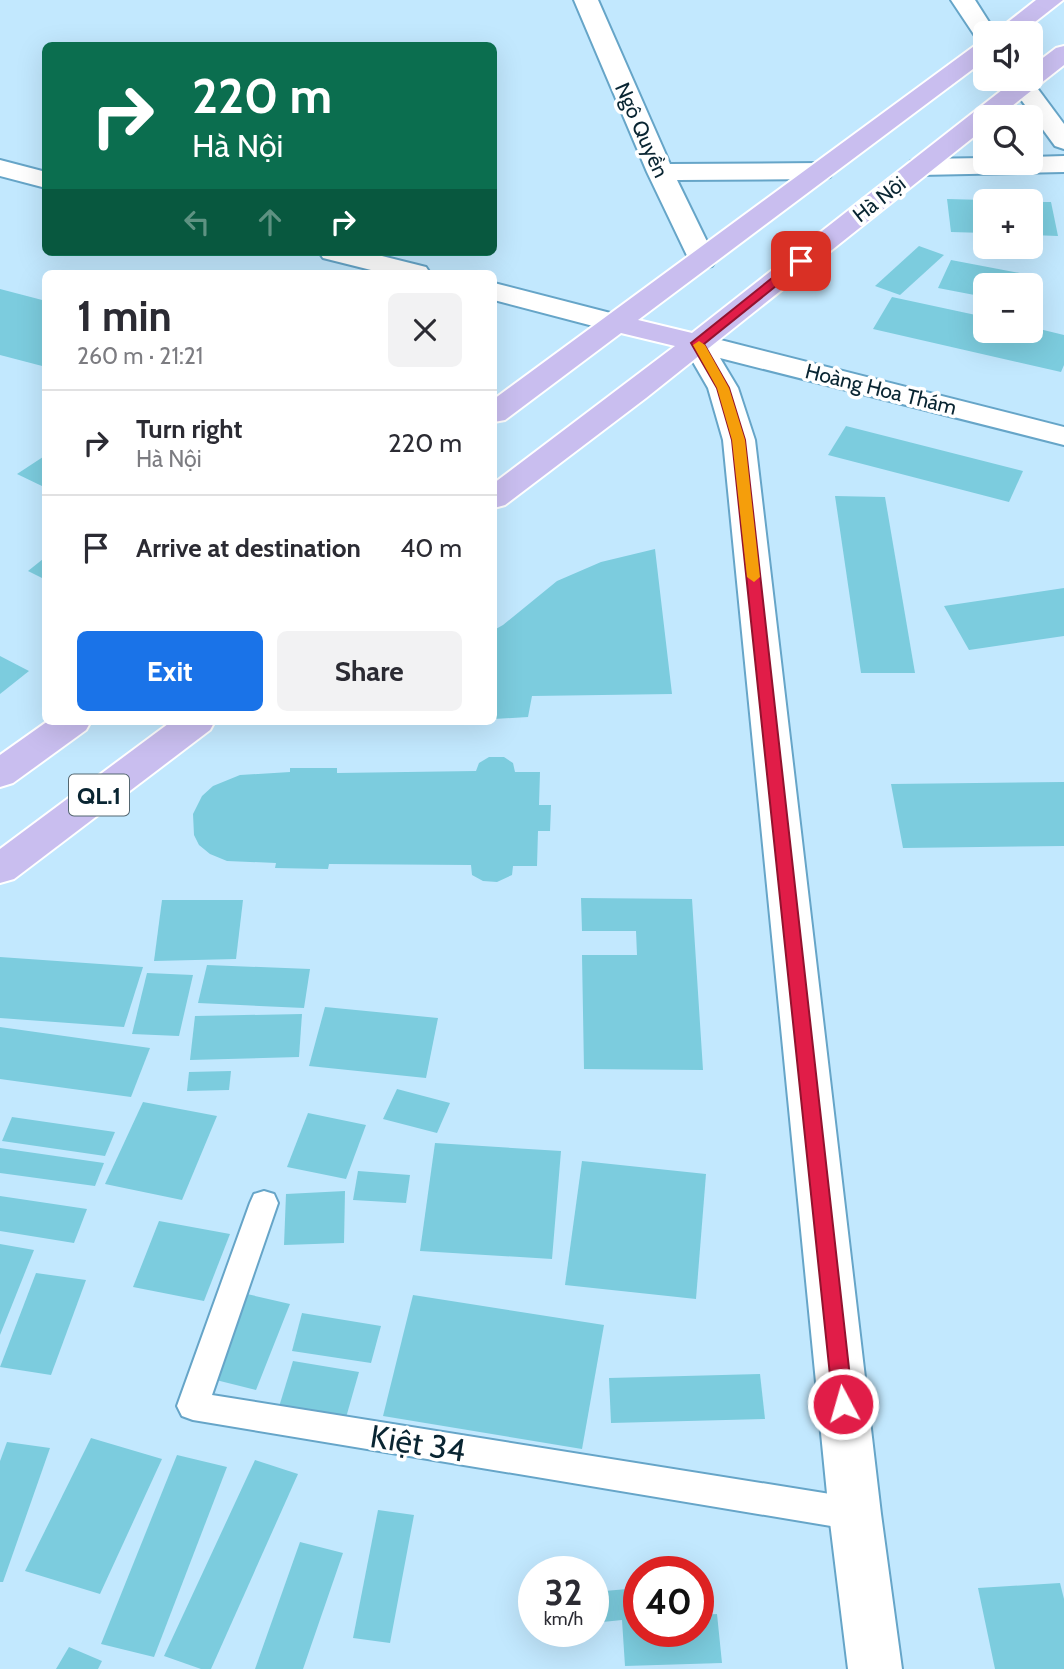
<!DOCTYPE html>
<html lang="en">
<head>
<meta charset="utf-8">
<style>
  :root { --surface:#fff; --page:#f2f2f3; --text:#2b2b33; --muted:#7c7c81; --line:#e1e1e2; --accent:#1a73e8 }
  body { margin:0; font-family:Cabin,sans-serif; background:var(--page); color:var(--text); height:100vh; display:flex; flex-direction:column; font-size:26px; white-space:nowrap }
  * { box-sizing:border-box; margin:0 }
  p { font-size:23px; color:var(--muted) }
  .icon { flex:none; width:38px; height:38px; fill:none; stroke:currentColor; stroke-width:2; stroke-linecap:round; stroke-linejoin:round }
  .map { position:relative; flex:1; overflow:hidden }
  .side { position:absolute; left:42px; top:270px; width:455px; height:455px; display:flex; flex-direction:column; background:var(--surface); border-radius:10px; box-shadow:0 7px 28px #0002 }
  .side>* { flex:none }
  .hud { position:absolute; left:42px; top:42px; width:455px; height:214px; border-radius:10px; box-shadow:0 7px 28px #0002; background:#0b6e4f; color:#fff; overflow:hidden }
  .controls { position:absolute; left:973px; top:21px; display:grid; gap:14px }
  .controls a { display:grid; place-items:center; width:70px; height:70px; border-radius:10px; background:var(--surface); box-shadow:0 7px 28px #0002; font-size:35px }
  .speed { position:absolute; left:518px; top:1556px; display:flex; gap:14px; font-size:35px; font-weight:700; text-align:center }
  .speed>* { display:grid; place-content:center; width:91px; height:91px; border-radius:50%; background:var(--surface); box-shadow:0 7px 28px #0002; line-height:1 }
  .speed small { font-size:18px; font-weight:400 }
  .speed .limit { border:10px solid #d22; background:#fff; color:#111 }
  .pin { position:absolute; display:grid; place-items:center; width:60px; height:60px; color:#fff; margin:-30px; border-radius:14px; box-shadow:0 4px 10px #0006 }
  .me { position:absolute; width:77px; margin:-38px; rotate:354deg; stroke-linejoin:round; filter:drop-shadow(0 0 5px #0008) }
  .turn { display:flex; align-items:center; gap:24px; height:147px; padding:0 35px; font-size:32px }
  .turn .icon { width:91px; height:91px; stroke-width:2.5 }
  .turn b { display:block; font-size:49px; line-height:60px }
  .lanes { display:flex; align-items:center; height:66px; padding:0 35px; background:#0003; justify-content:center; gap:35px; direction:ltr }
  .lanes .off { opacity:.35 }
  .round { display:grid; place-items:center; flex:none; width:74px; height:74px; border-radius:10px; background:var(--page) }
  .head { display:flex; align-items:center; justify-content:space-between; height:119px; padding:0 35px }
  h1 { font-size:42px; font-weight:800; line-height:52px }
  .button { display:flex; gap:14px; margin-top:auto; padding:14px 35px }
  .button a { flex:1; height:80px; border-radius:10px; background:var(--accent); color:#fff; font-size:28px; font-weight:800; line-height:80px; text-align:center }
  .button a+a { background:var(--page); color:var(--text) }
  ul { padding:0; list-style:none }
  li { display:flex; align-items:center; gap:21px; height:105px; padding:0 35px; border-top:2px solid var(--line) }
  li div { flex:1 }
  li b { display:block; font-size:26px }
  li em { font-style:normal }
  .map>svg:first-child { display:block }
</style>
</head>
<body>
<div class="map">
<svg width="1064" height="1669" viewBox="0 0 1064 1669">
  <rect width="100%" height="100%" fill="#c2e8fe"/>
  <g fill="#7cccde">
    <path d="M 947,199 L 985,200 L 985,233 L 951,232 Z"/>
    <path d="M 1031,202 L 1051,202 L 1058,236 L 1031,235 Z"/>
    <path d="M 919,246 L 944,255 L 900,295 L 875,286 Z"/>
    <path d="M 951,260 L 1030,275 L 1026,285 L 985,285 L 985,297 L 938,288 Z"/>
    <path d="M 0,289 L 46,301 L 46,367 L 0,355 Z"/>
    <path d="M 892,297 L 985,317 L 985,331 L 1031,331 L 1031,327 L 1064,335 L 1064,365 L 1061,372 L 873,329 Z"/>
    <path d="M 846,426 L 1023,471 L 1009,502 L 828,455 Z"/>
    <path d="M 46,455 L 44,487 L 17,474 Z"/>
    <path d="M 835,496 L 885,497 L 915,673 L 861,673 Z"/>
    <path d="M 655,549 L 672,694 L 532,696 L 528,717 L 494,719 L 494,630 L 503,625 L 557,581 L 601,562 Z"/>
    <path d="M 43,559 L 46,560 L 46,580 L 28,571 Z"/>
    <path d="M 1064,588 L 1064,636 L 969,650 L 944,606 Z"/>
    <path d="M 0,656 L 29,671 L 0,694 Z"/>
    <path d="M 489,757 L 504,757 L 513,763 L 515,772 L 540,772 L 539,805 L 551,805 L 550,831 L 538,831 L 537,866 L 513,866 L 512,875 L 497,882 L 483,881 L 472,875 L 471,865 L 329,864 L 328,869 L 275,868 L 276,863 L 227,861 L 210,854 L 199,845 L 194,835 L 193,814 L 202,796 L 213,786 L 240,775 L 290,772 L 290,768 L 337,768 L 337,773 L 476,771 L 479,763 Z"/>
    <path d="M 1064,782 L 1064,846 L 903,848 L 891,784 Z"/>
    <path d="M 581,898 L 692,899 L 703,1070 L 584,1069 L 582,955 L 637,955 L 636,931 L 582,931 Z"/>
    <path d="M 162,900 L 243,900 L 236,959 L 154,961 Z"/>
    <path d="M 0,957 L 143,967 L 124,1027 L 0,1018 Z"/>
    <path d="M 207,965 L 310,969 L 304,1008 L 198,1003 Z"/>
    <path d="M 147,973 L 193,975 L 179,1036 L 132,1034 Z"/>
    <path d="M 325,1007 L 438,1018 L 426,1078 L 309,1066 Z"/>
    <path d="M 302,1014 L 299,1057 L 190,1060 L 195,1016 Z"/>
    <path d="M 0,1027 L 150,1048 L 131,1097 L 0,1079 Z"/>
    <path d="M 231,1071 L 229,1090 L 187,1091 L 189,1072 Z"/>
    <path d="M 397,1089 L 450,1103 L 437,1133 L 383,1119 Z"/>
    <path d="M 143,1102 L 217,1116 L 182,1200 L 105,1184 Z"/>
    <path d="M 308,1113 L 366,1125 L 346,1179 L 287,1167 Z"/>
    <path d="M 12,1117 L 115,1132 L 105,1156 L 2,1141 Z"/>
    <path d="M 435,1143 L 561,1151 L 552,1259 L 420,1251 Z"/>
    <path d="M 0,1148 L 104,1163 L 95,1186 L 0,1173 Z"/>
    <path d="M 582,1161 L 706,1174 L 696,1299 L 565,1285 Z"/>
    <path d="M 358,1171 L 410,1175 L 406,1203 L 353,1200 Z"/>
    <path d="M 345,1191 L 344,1243 L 284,1245 L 286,1194 Z"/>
    <path d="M 0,1196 L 87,1209 L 74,1243 L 0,1231 Z"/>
    <path d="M 159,1221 L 230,1234 L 204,1301 L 133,1287 Z"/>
    <path d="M 0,1244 L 34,1250 L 0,1335 Z"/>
    <path d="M 36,1273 L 86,1280 L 51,1375 L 0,1367 Z"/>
    <path d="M 247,1294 L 290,1304 L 256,1390 L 212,1379 Z"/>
    <path d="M 413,1295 L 604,1325 L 582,1449 L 383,1416 Z"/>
    <path d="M 302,1313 L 381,1326 L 371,1363 L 292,1351 Z"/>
    <path d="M 293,1361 L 359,1372 L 345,1421 L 278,1410 Z"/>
    <path d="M 760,1374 L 765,1419 L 611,1423 L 609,1378 Z"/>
    <path d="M 91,1438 L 162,1459 L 100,1594 L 25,1571 Z"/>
    <path d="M 7,1442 L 50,1448 L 3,1582 L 0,1582 L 0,1461 Z"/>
    <path d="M 177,1455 L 227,1467 L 154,1657 L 101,1644 Z"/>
    <path d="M 255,1460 L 298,1474 L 211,1669 L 201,1669 L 164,1656 Z"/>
    <path d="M 378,1510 L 414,1515 L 390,1643 L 353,1638 Z"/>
    <path d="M 300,1542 L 343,1553 L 303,1669 L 255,1669 Z"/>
    <path d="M 1060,1583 L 1064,1599 L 1064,1669 L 995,1669 L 978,1588 Z"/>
    <path d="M 639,1588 L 639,1631 L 698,1631 L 698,1615 L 717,1614 L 722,1663 L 625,1666 L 622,1620 L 593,1623 L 593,1592 Z"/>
    <path d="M 69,1647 L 102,1661 L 98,1669 L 56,1669 Z"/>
  </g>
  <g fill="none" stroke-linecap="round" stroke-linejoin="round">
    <defs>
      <path id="service" d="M 264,1191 L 274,1194 L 278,1203 L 212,1395 L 855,1498 L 866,1503 L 871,1514 L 866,1525 L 855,1530 L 193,1420 L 182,1416 L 177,1406 L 250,1203 L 254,1194 Z"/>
      <g id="minor">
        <path d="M 574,0 L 598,0 L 670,164 L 821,163 L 830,165 L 834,171 L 830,177 L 821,179 L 677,180 L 716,260 L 712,266 L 702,268 L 692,266 L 647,172 Z"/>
        <path d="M 951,0 L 975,0 L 996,33 L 985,33 L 985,41 L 977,39 Z"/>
        <path d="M 1024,79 L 1032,81 L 1064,124 L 1064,149 L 1055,146 L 1011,86 L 1014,81 Z"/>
        <path d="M 1064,156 L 1064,172 L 920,175 L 911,173 L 907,167 L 911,161 L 920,159 L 985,158 L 985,163 L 1031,163 L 1031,157 Z"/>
      </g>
      <g id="tertiary">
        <path d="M 0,160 L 46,172 L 46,188 L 0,176 Z"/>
        <path d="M 319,252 L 366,252 L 426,267 L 430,273 L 383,273 L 323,258 Z"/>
        <path d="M 494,283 L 626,317 L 631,323 L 626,329 L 616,332 L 494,300 Z"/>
        <path d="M 697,334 L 1064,427 L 1064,445 L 720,358 L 738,388 L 755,440 L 881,1514 L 902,1669 L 848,1669 L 829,1514 L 723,440 L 708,388 L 682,343 L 687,337 Z"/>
      </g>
      <g id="primary">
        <path d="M 1036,0 L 1063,0 L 1021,33 L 994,33 Z"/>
        <path d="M 985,42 L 985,60 L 638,320 L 692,333 L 1016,79 L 1031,79 L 1031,67 L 1056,48 L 1064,46 L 1064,65 L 998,117 L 985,117 L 985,128 L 646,398 L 505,505 L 494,508 L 494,483 L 675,346 L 621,333 L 505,420 L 494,422 L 494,399 L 977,44 Z"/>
        <path d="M 48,721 L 91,721 L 86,730 L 13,783 L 0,787 L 0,755 Z"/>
        <path d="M 172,721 L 215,721 L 210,730 L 14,879 L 0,883 L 0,849 Z"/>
      </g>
    </defs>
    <use href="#service" stroke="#66a5c8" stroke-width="4"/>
    <use href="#minor" stroke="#66a5c8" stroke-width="4"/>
    <use href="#tertiary" stroke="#66a5c8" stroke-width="4"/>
    <use href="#primary" stroke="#fff" stroke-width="4"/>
    <use href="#service" fill="#fff" fill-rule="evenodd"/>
    <use href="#minor" fill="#fff" fill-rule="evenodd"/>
    <use href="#tertiary" fill="#fff" fill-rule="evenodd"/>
    <use href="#primary" fill="#c9beef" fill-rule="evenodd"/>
  </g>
  <path fill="#e11d48" stroke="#92132f" stroke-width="2" d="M 797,258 L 807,261 L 704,344 L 729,388 L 745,440 L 853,1404 L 850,1411 L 843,1414 L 836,1411 L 833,1404 L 732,440 L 717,388 L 691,343 Z"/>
  <path fill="#f59e0b" d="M 699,341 L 705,345 L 729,388 L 745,440 L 760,577 L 754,582 L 747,577 L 732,440 L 717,388 L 693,345 Z"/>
  <g text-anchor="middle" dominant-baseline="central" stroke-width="7" stroke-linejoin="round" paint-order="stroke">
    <g font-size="21" fill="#092532" stroke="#fff">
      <text transform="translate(642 130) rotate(66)">Ngô Quyền</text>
      <text transform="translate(879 199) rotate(-38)">Hà Nội</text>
      <text transform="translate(881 389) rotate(14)">Hoàng Hoa Thám</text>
    </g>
    <rect fill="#fff" stroke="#536670" stroke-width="2" x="69" y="774.5" width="60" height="41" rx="5"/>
    <g font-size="24" font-weight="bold" fill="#092532">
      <text x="99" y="795">QL.1</text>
    </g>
    <g font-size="32" fill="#092532" stroke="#fff">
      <text transform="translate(418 1443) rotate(9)">Kiệt 34</text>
    </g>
  </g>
</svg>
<div class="controls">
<a><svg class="icon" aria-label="sound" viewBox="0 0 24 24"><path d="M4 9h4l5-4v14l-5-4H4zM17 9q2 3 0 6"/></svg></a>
<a><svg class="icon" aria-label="search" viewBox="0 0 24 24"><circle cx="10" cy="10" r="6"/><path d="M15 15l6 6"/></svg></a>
<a>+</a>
<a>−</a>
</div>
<div class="speed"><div>32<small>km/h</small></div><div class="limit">40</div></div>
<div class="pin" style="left:801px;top:261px;background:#d93025"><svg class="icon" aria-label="arrive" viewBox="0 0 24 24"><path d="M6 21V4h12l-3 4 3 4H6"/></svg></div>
<svg class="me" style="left:843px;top:1404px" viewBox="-20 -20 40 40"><circle r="17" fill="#e11d48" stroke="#fff" stroke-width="3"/><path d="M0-11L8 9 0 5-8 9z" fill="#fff"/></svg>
<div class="hud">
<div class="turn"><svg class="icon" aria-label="right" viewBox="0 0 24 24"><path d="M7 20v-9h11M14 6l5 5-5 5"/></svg><div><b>220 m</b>Hà Nội</div></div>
<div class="lanes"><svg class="icon off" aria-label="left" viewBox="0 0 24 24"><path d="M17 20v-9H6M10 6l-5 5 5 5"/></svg><svg class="icon off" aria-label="ahead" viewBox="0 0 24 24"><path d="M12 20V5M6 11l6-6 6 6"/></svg><svg class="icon" aria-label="right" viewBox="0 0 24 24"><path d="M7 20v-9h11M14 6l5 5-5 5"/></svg></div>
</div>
<section class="side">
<div class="head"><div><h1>1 min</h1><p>260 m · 21:21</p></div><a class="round"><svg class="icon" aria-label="close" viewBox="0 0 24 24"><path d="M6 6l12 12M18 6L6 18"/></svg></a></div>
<ul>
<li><svg class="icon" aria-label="right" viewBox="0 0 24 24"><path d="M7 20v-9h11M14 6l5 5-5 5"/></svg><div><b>Turn right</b><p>Hà Nội</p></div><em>220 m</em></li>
<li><svg class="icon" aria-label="arrive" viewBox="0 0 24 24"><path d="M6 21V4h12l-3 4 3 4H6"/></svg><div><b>Arrive at destination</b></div><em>40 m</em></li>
</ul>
<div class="button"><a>Exit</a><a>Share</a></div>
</section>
</div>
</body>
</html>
